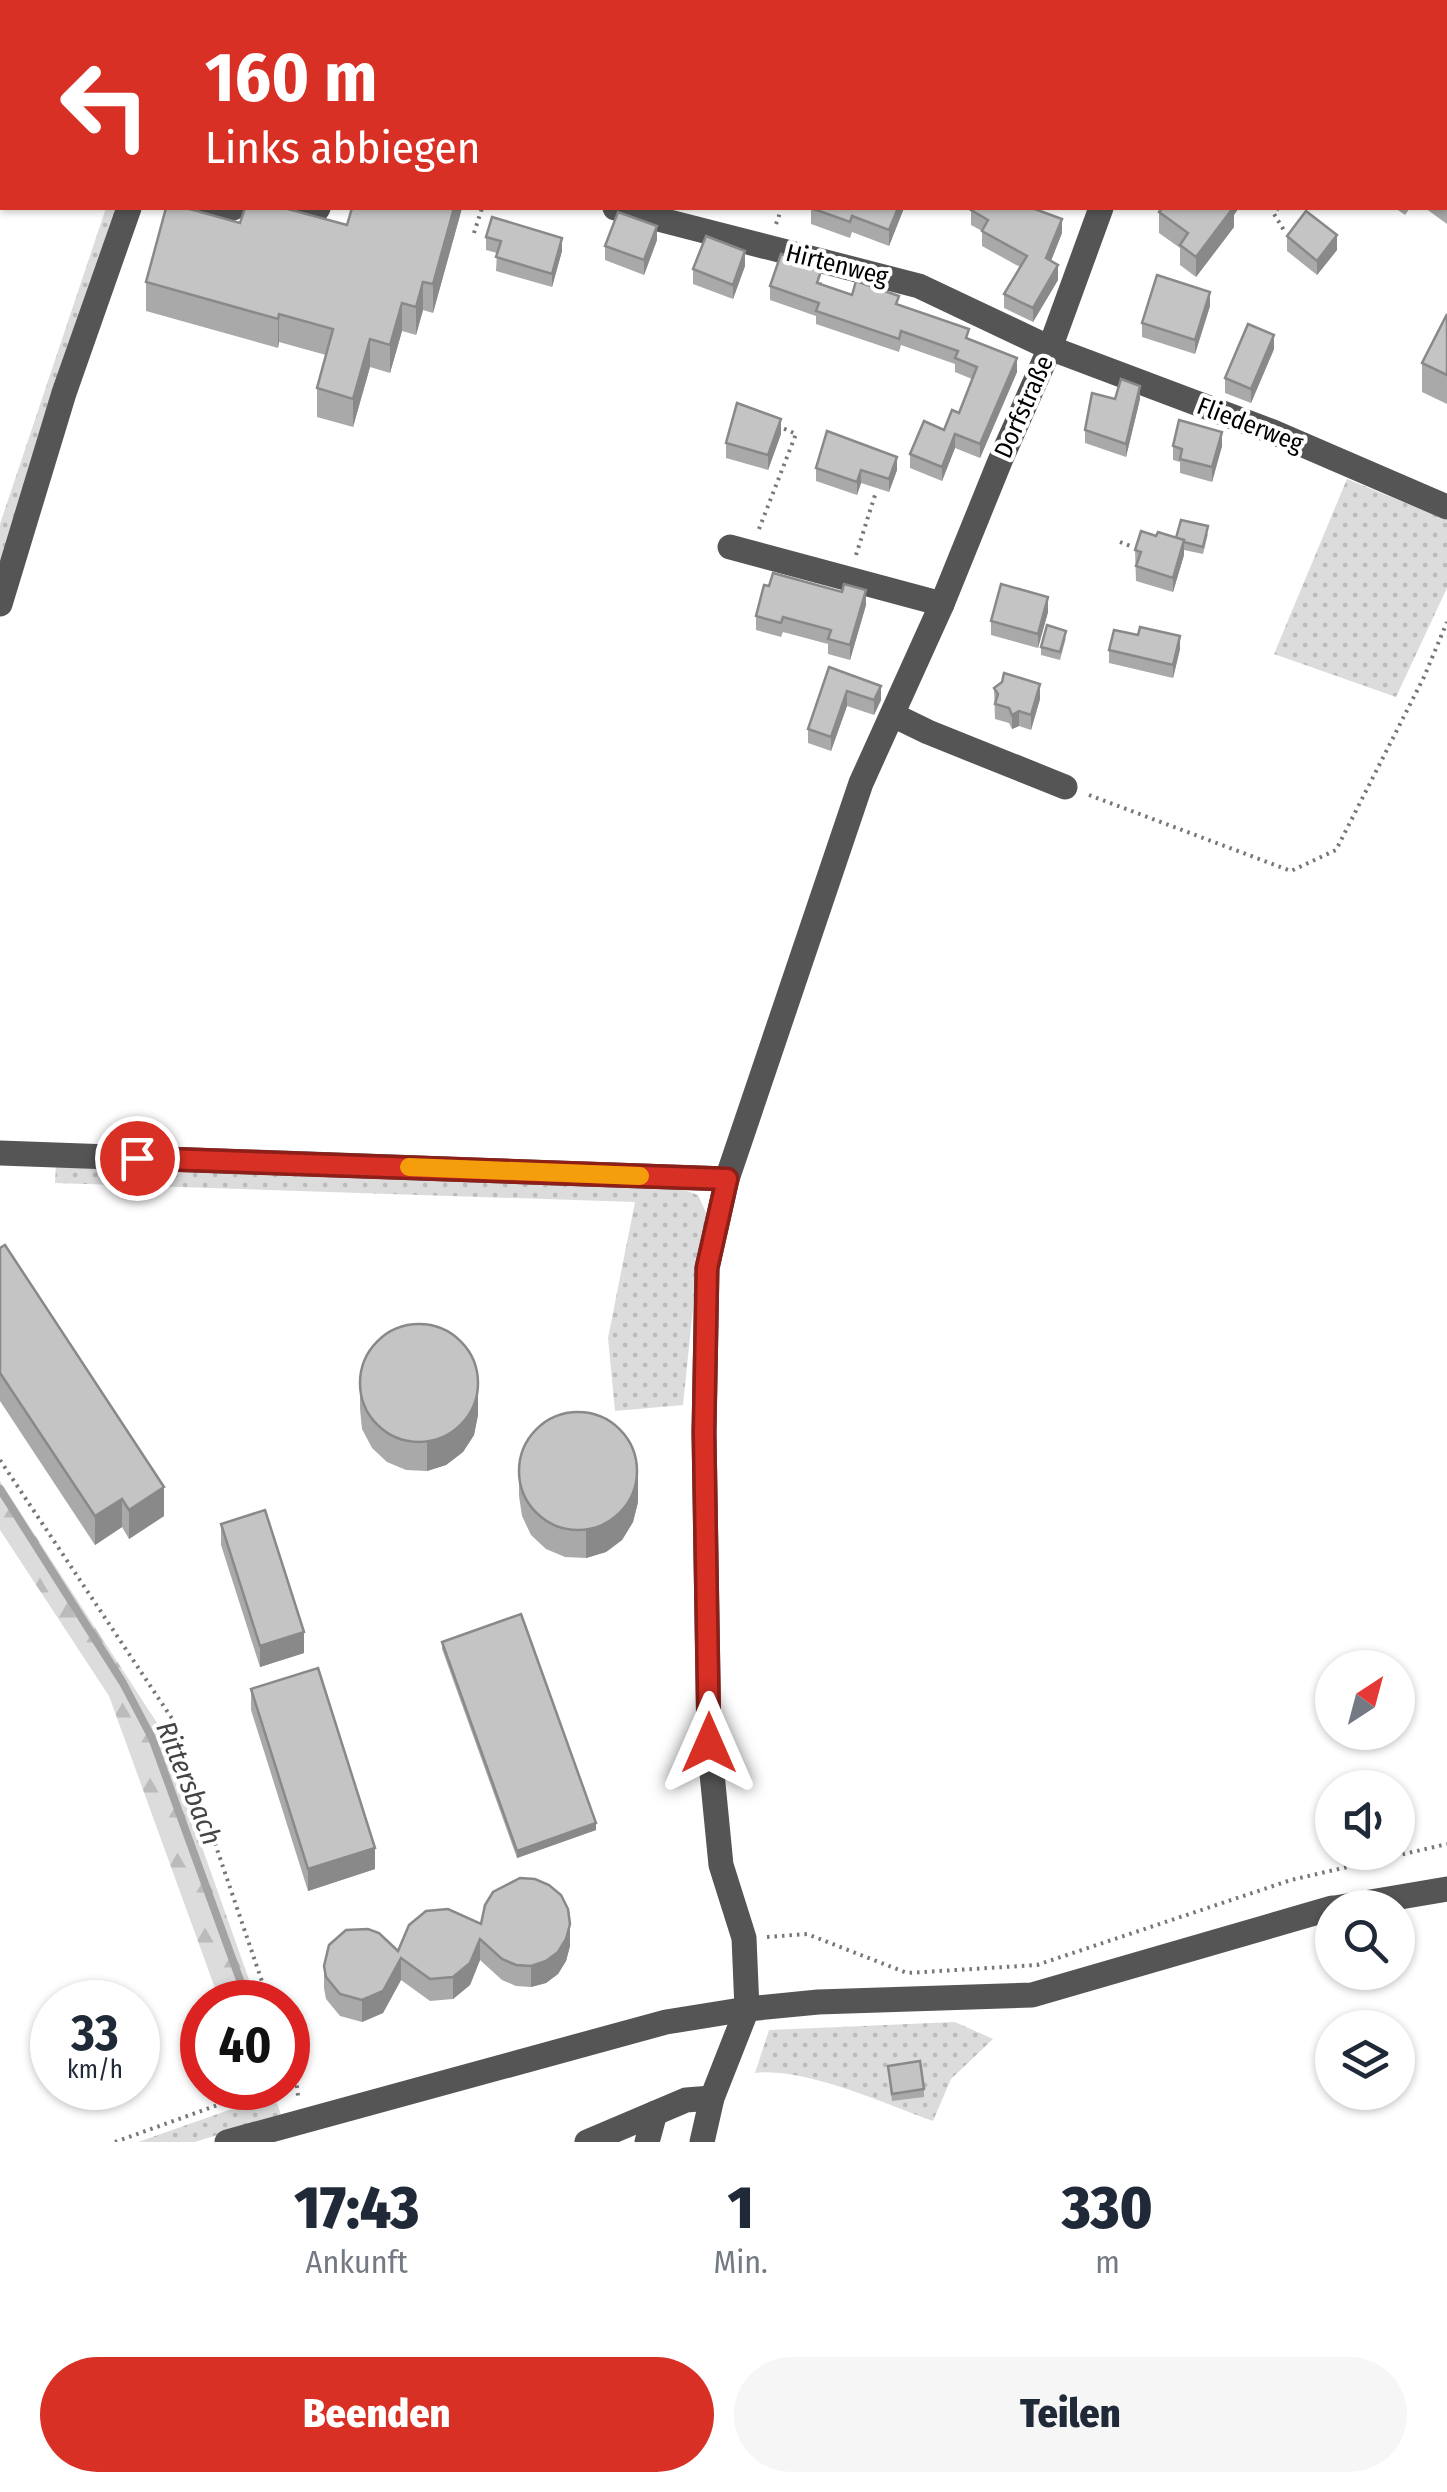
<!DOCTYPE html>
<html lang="de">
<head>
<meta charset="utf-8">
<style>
  :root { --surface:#fff; --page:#f6f6f7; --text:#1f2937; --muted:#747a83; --accent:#d93025 }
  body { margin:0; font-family:"Fira Sans Condensed",sans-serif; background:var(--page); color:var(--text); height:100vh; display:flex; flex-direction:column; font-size:38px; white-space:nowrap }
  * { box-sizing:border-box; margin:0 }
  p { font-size:32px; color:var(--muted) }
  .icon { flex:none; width:55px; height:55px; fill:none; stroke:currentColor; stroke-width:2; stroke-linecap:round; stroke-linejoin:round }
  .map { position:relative; height:2142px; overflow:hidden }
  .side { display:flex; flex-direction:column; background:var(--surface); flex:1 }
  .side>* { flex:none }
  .hud { position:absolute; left:0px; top:0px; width:1448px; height:210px; box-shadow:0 2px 8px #0004; background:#d93025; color:#fff; overflow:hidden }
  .needle { width:65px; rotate:36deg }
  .buttons { position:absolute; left:1315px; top:1650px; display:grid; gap:20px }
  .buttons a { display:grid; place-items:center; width:100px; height:100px; border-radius:50%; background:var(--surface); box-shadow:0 2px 8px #0004; font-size:50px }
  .speed { position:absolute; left:30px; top:1980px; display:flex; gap:20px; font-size:50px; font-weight:700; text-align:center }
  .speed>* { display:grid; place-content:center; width:130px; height:130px; border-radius:50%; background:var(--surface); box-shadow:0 2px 8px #0004; line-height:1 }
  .speed small { font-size:25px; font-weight:400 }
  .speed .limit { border:15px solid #d22; background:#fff; color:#111 }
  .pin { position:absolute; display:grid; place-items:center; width:85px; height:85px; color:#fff; margin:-42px; border:5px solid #fff; border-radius:50%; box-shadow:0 2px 10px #0007 }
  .me { position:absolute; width:110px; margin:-55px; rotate:0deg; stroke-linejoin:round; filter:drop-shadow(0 0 8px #0008) }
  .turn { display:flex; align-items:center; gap:35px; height:210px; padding:0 40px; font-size:45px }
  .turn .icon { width:130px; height:130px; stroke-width:2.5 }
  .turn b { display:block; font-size:70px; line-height:85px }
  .eta { display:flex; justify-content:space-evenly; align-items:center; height:170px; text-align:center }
  .eta b { font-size:60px; font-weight:800; line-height:70px }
  .cta { display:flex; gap:20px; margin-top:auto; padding:20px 40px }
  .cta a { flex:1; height:115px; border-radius:60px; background:var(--accent); color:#fff; font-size:40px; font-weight:800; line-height:115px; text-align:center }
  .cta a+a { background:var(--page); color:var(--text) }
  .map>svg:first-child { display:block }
</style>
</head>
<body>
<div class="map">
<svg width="1447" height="2142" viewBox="0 0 1447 2142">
  <defs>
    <pattern id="green-dots" width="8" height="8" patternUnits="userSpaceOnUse" patternTransform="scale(2.5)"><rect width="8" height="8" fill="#dcdcdc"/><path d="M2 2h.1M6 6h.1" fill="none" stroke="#bbb" stroke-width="1.8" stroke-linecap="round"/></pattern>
    <pattern id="forest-firs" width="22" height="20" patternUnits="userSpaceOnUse" patternTransform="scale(2.5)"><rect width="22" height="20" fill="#dcdcdc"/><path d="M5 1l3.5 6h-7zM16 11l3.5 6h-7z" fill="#bbb"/></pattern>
  </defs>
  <rect width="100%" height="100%" fill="#fff"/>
  <g fill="url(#green-dots)">
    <path d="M 106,208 L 122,208 L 0,580 L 0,524 Z"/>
    <path d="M 1347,479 L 1447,520 L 1447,588 L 1396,697 L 1274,654 Z"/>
    <path d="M 56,1162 L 665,1183 L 698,1195 L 709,1219 L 695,1289 L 683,1405 L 615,1411 L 608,1338 L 635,1202 L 55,1183 Z"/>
    <path d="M 955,2022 L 993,2039 L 951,2079 L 933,2121 C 886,2104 802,2066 755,2073 L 769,2030 Z"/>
    <path d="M 277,2103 L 281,2115 L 195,2142 L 138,2142 L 229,2110 Z"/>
  </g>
  <path fill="url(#forest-firs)" d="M 0,1481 L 159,1726 L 257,2002 L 220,2002 L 109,1696 L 0,1530 Z"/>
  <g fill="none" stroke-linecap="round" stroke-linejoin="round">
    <path stroke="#a3a3a3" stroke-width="8" d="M 0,1489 L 123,1683 L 152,1738 L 248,2002"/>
    <g stroke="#777" stroke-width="4" stroke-dasharray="2.5 5" stroke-linecap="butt">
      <path d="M 0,27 L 2,27"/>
      <path d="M 1278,208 L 1274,214 L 1285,232"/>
      <path d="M 776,224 L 781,210"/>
      <path d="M 474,233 L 482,208"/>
      <path d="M 759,529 L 796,434 L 778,426"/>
      <path d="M 1120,542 L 1133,547"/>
      <path d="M 856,555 L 875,495"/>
      <path d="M 1089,795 L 1291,871 L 1336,850 L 1424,677 L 1447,622"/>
      <path d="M 0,1460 L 173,1720 L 269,2002"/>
      <path d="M 767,1937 L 807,1934 L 907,1973 L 1037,1965 L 1291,1880 L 1447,1844"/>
      <path d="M 288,2057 L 296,2078 L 298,2096"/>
      <path d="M 115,2142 L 265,2088"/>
    </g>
    <g stroke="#555" stroke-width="25">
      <path d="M 1270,0 L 1273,2"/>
      <path d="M 201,2 L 202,0"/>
      <path d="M 1206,2 L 1208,0"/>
      <path d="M 1445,139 L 1447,140"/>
      <path d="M 188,208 L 213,211 L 233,208"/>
      <path d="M 280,208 L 311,218 L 318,208"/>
      <path d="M 615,208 L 919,286 L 1050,348 L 1273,432 L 1447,507"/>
      <path d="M 730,547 L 942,604"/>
      <path d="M 0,604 L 64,393 L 129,208"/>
      <path d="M 893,715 L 928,732 L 1065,787"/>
      <path d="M 0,1153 L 727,1179"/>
      <path d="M 1335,1908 L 1447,1889"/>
      <path d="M 227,2142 L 666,2022 L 747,2009 L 818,2002 L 1032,1995 L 1332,1908"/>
      <path d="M 587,2142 L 686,2100 L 712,2098"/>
      <path d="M 647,2142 L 655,2113"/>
      <path d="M 702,2142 L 712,2098 L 747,2009 L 744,1938 L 721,1865 L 709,1743 L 704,1433 L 707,1268 L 727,1179 L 861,783 L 942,604 L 1000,461 L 1050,348 L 1101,208"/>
    </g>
  </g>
  <g fill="#a9a9a9">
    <path d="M 1357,0 L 1447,0 L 1447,107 L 1445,106 L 1445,2 L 1361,2 Z"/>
    <path d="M 1445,147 L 1447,148 L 1447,224 L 1425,208 L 1445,208 Z"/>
    <path d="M 462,208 L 433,313 L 423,310 L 416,335 L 402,331 L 390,373 L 370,367 L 353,427 L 317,417 L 317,388 L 326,355 L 279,342 L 278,348 L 146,311 L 146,282 L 347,225 Z"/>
    <path d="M 811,208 L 904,208 L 889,246 L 852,232 L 850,238 L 811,224 Z"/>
    <path d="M 1395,208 L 1410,208 L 1405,215 Z"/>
    <path d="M 971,210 L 1062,233 L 1051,261 L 1058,280 L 1033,322 L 1004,308 L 1004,294 L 1020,267 L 982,246 L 982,231 L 971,225 Z"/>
    <path d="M 1159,212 L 1234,215 L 1234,227 L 1196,277 L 1180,265 L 1180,248 L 1159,233 Z"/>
    <path d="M 1287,236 L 1337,250 L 1317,275 L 1287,251 Z"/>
    <path d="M 486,237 L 562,251 L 552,287 L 496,271 L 497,253 L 486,250 Z"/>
    <path d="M 657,240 L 644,275 L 605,260 L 605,246 Z"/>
    <path d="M 745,266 L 733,299 L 693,284 L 693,269 Z"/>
    <path d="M 822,282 L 821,285 L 852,295 L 899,306 L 969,339 L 1017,372 L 980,458 L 955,448 L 942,481 L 910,468 L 910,454 L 944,430 L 959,413 L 972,379 L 955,372 L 955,364 L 901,345 L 899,352 L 816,324 L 816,316 L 770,300 L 770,286 Z"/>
    <path d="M 1210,306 L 1195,354 L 1142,337 L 1142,323 Z"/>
    <path d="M 1447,314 L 1447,404 L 1422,392 L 1422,363 Z"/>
    <path d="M 1274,349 L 1251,403 L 1225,393 L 1225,378 Z"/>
    <path d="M 1115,399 L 1140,399 L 1126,457 L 1085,443 L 1085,430 Z"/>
    <path d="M 781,434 L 768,470 L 726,458 L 726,443 Z"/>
    <path d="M 1173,446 L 1222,446 L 1212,482 L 1180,473 L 1180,462 L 1173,460 Z"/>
    <path d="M 816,468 L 897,470 L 889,492 L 861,483 L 857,495 L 816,481 Z"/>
    <path d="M 1208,534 L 1203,554 L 1184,550 L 1184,555 L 1173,592 L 1136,581 L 1135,550 L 1156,536 L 1176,538 Z"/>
    <path d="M 866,605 L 850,660 L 828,654 L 828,644 L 783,632 L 781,637 L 756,630 L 756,616 Z"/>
    <path d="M 1048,612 L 1038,648 L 991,635 L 991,621 Z"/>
    <path d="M 1066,638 L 1060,660 L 1041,655 L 1041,647 Z"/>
    <path d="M 1180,649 L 1173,678 L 1109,663 L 1109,650 Z"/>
    <path d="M 829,667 L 881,700 L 874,715 L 847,706 L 831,751 L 808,743 L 808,729 Z"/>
    <path d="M 994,688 L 1040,699 L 1031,730 L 1019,726 L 1012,729 L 1009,723 L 995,719 Z"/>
    <path d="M 0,1248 L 164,1516 L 129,1539 L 122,1527 L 95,1545 L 0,1401 Z"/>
    <path d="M 360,1380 L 478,1415 L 474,1435 L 463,1452 L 446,1465 L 427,1471 L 406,1470 L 387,1462 L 372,1448 L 362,1429 L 360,1409 Z"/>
    <path d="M 519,1467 L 638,1502 L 633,1522 L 622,1540 L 606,1552 L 586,1558 L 565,1557 L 546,1549 L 531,1535 L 522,1516 L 519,1496 Z"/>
    <path d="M 221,1524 L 304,1653 L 260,1667 L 221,1545 Z"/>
    <path d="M 442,1642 L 596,1830 L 517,1858 L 442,1649 Z"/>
    <path d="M 251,1689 L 375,1869 L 308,1891 L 251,1710 Z"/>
    <path d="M 481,1924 L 570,1946 L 566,1961 L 558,1974 L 546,1983 L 531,1987 L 516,1986 L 502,1980 L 480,1960 L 470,1985 L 453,1999 L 430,2001 L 401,1980 L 383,2013 L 362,2022 L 340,2016 L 326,1999 L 324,1988 L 324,1966 L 398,1951 Z"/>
    <path d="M 888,2066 L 924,2089 L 924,2097 L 892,2101 Z"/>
  </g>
  <g fill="#898989">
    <path d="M 454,208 L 462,208 L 433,313 L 433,284 Z"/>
    <path d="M 898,208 L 904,208 L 889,246 L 889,230 Z"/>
    <path d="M 1228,208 L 1239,208 L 1234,215 L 1234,227 L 1196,277 L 1196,257 Z"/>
    <path d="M 1062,219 L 1062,233 L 1046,273 L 1046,258 Z"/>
    <path d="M 657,226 L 657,240 L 644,275 L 644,260 Z"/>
    <path d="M 1337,235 L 1337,250 L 1317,275 L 1317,261 Z"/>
    <path d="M 562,238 L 562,251 L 552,287 L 552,274 Z"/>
    <path d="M 745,251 L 745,266 L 733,299 L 733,285 Z"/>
    <path d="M 1058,265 L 1058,280 L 1033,322 L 1033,308 Z"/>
    <path d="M 423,282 L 423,310 L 416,335 L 416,307 Z"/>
    <path d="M 1210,292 L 1210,306 L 1195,354 L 1195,340 Z"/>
    <path d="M 402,303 L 402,331 L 390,373 L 390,345 Z"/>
    <path d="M 279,314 L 279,342 L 278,348 L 278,319 Z"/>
    <path d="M 1274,335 L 1274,349 L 1251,403 L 1251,389 Z"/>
    <path d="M 370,339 L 370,367 L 353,427 L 353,399 Z"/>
    <path d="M 1017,358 L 1017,372 L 980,458 L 980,444 Z"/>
    <path d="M 1140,386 L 1140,399 L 1126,457 L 1126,444 Z"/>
    <path d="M 781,419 L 781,434 L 768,470 L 768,455 Z"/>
    <path d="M 1222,432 L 1222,446 L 1212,482 L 1212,467 Z"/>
    <path d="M 955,434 L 955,448 L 942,481 L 942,467 Z"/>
    <path d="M 897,457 L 897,470 L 889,492 L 889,479 Z"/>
    <path d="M 861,470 L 861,483 L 857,495 L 857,482 Z"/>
    <path d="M 1184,540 L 1184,555 L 1173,592 L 1173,578 Z"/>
    <path d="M 866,590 L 866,605 L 850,660 L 850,645 Z"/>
    <path d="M 1048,597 L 1048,612 L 1038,648 L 1038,634 Z"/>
    <path d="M 1180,636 L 1180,649 L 1173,678 L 1173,665 Z"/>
    <path d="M 1040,684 L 1040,699 L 1031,730 L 1031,715 Z"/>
    <path d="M 881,686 L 881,700 L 874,715 L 874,700 Z"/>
    <path d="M 847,691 L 847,706 L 831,751 L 831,737 Z"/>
    <path d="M 1019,711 L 1019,726 L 1012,729 L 1012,715 Z"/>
    <path d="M 478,1387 L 478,1415 L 474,1435 L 463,1452 L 446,1465 L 427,1471 L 427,1442 Z"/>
    <path d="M 638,1474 L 638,1502 L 633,1522 L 622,1540 L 606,1552 L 586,1558 L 586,1530 Z"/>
    <path d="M 164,1487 L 164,1516 L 129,1539 L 129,1510 Z"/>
    <path d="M 122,1499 L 122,1527 L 95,1545 L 95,1516 Z"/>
    <path d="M 304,1632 L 304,1653 L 260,1667 L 260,1646 Z"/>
    <path d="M 596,1823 L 596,1830 L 517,1858 L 517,1851 Z"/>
    <path d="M 375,1848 L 375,1869 L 308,1891 L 308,1869 Z"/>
    <path d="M 570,1924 L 570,1946 L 566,1961 L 558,1974 L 546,1983 L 531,1987 L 531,1966 Z"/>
    <path d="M 480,1939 L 480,1960 L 470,1985 L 453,1999 L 453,1977 Z"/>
    <path d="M 401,1958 L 401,1980 L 383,2013 L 362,2022 L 362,2000 Z"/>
  </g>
  <g fill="#c4c4c4" stroke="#898989" stroke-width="2.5">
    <path d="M 963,0 L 1011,0 L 1010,2 L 962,2 Z"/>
    <path d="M 1118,0 L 1169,0 L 1167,2 L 1117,2 Z"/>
    <path d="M 1217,0 L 1265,0 L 1268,2 L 1214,2 Z"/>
    <path d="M 1399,0 L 1447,0 L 1447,81 L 1445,80 L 1445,2 L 1404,2 Z"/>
    <path d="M 1445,147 L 1447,148 L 1447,199 L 1445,198 Z"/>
    <path d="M 166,208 L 186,208 L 240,223 L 245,208 L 284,208 L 347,225 L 352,208 L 454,208 L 433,284 L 423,282 L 416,307 L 402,303 L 390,345 L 370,339 L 353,399 L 317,388 L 333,329 L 279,314 L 278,319 L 146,282 Z"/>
    <path d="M 811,208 L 898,208 L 889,230 L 852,216 L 850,222 Z"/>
    <path d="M 973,208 L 1032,208 L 1062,219 L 1046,258 L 1058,265 L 1033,308 L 1004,294 L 1027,256 L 982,231 L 988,220 L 971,210 Z"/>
    <path d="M 1162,208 L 1233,208 L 1196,257 L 1180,245 L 1188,233 L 1159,212 Z"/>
    <path d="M 1306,211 L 1337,235 L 1317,261 L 1287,236 Z"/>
    <path d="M 618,212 L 657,226 L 644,260 L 605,246 Z"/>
    <path d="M 492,217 L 562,238 L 552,274 L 496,257 L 501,241 L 486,237 Z"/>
    <path d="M 706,236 L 745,251 L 733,285 L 693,269 Z"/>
    <path d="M 781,254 L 822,268 L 817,283 L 852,295 L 856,281 L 899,296 L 896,304 L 969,329 L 966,338 L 1017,358 L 980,444 L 955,434 L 942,467 L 910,454 L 924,421 L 944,430 L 952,410 L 959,413 L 977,367 L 955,358 L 958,351 L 901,331 L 899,339 L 816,311 L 819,303 L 770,286 Z"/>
    <path d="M 1157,275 L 1210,292 L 1195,340 L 1142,323 Z"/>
    <path d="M 1447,314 L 1447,375 L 1422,363 Z"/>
    <path d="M 1248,324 L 1274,335 L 1251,389 L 1225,378 Z"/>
    <path d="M 1121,379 L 1140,386 L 1126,444 L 1085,430 L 1092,393 L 1115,399 Z"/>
    <path d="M 737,403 L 781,419 L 768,455 L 726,443 Z"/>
    <path d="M 1179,420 L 1222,432 L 1212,467 L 1180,459 L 1182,449 L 1173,446 Z"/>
    <path d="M 827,431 L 897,457 L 889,479 L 861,470 L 857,482 L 816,468 Z"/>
    <path d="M 1181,520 L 1208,526 L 1203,547 L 1184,542 L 1184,540 L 1176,538 Z"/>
    <path d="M 1141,531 L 1156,536 L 1158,532 L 1184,540 L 1173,578 L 1136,566 L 1141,552 L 1135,550 Z"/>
    <path d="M 773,573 L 842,592 L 844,584 L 866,590 L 850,645 L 828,639 L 831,630 L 783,617 L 781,623 L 756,616 L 764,585 L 769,586 Z"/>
    <path d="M 1001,584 L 1048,597 L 1038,634 L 991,621 Z"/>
    <path d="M 1047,625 L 1066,631 L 1060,652 L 1041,647 Z"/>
    <path d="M 1140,627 L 1180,636 L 1173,665 L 1109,650 L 1114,630 L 1138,635 Z"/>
    <path d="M 829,667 L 881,686 L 874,700 L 847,691 L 831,737 L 808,729 Z"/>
    <path d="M 1004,673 L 1040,684 L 1031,715 L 1019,711 L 1012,715 L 1009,708 L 995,704 L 998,694 L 994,688 L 1002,682 Z"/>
    <path d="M 5,1245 L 164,1487 L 129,1510 L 122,1499 L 95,1516 L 0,1373 L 0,1248 Z"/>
    <circle cx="419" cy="1383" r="59"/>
    <circle cx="578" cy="1471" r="59"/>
    <path d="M 265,1510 L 304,1632 L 260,1646 L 221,1524 Z"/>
    <path d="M 521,1614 L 596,1823 L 517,1851 L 442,1642 Z"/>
    <path d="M 318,1668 L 375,1848 L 308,1869 L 251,1689 Z"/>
    <path d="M 520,1878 L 535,1879 L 549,1885 L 561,1895 L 568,1909 L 570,1924 L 566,1939 L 558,1952 L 546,1961 L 531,1966 L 516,1965 L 502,1959 L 480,1939 L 470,1963 L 453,1977 L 430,1979 L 401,1958 L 383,1991 L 362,2000 L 340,1994 L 326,1977 L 324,1966 L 329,1945 L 346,1930 L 368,1929 L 379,1933 L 398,1951 L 409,1925 L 426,1911 L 448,1909 L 481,1924 L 485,1905 L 493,1892 Z"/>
    <path d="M 920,2061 L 924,2089 L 892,2094 L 888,2066 Z"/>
  </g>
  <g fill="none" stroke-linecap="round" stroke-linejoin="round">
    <defs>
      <path id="route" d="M 137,1158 L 727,1179 L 707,1268 L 704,1432 L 709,1743"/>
    </defs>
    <use href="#route" stroke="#8d1f18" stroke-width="25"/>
    <use href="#route" stroke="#d93025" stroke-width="18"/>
    <path stroke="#f59e0b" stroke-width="18" d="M 409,1167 L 640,1176"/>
  </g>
  <g text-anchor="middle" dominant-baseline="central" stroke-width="8" stroke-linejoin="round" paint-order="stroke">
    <g font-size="25" fill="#000" stroke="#fff">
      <text transform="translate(837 265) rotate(14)">Hirtenweg</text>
      <text transform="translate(1024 407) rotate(-66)">Dorfstraße</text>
      <text transform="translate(1250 425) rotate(21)">Fliederweg</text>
    </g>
    <g font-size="28" font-style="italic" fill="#444" stroke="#fff">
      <text transform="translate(189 1783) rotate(68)">Rittersbach</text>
    </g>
  </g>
</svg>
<div class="buttons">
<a><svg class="needle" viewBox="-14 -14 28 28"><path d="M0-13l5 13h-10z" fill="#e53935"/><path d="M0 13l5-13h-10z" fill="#747a83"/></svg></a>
<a><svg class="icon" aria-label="sound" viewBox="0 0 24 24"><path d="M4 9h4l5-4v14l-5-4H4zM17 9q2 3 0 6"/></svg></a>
<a><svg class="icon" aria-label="search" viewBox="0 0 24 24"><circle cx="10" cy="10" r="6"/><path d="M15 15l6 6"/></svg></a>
<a><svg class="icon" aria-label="layers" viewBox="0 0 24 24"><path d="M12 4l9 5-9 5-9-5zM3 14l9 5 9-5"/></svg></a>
</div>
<div class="speed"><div>33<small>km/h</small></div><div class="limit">40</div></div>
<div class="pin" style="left:137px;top:1158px;background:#d93025"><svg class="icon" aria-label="arrive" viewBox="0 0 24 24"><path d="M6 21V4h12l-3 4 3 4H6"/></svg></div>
<svg class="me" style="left:709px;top:1743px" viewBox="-20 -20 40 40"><path d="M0-17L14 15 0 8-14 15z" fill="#d93025" stroke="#fff" stroke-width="4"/></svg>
<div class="hud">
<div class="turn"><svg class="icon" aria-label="left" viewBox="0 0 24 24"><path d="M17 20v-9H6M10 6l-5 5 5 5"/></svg><div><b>160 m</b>Links abbiegen</div></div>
</div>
</div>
<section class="side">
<div class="eta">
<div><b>17:43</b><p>Ankunft</p></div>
<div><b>1</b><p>Min.</p></div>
<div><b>330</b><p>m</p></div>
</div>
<div class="cta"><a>Beenden</a><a>Teilen</a></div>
</section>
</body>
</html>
